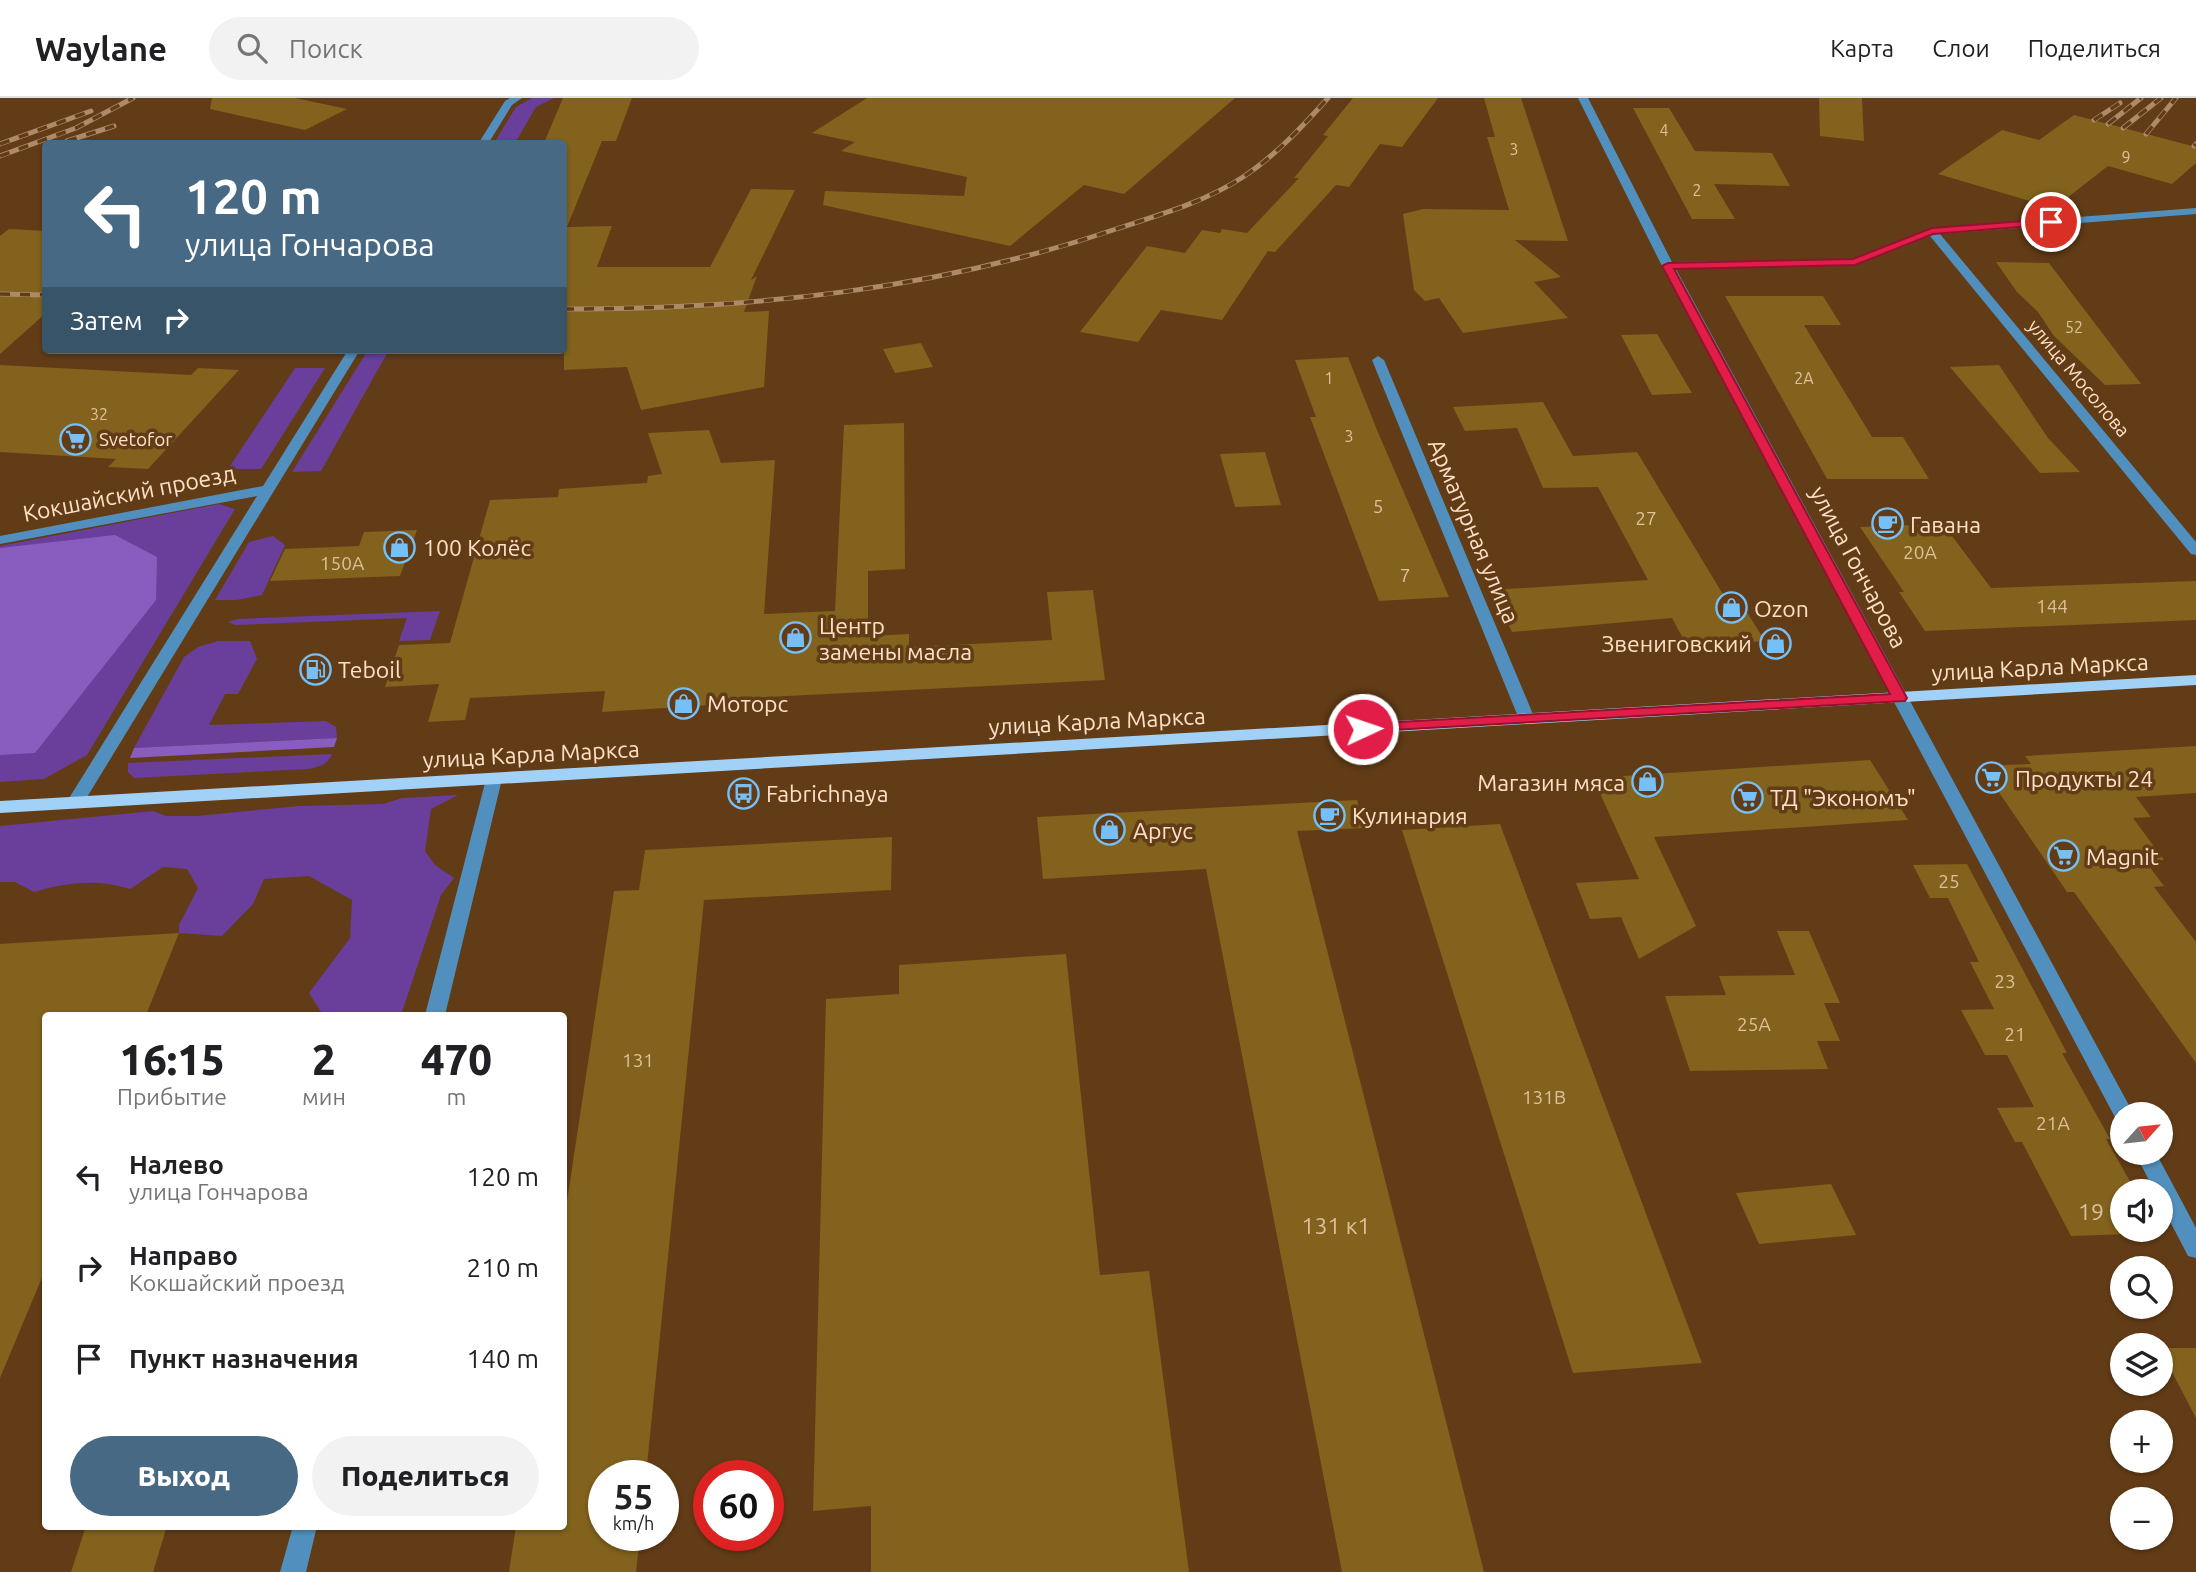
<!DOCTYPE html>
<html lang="ru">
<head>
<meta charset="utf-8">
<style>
  :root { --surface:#fff; --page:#f2f2f2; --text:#202124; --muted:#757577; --line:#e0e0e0; --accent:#476983 }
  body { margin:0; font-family:Ubuntu,sans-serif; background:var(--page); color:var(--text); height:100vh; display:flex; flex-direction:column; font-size:26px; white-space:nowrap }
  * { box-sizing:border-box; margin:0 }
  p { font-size:23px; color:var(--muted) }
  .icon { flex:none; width:38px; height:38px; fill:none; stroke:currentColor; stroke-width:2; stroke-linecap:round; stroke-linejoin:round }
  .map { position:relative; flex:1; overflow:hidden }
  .drawer { position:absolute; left:42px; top:914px; width:525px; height:518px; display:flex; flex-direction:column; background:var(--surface); border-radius:7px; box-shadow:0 2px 5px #0004 }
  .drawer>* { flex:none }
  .hud { position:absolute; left:42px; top:42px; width:525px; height:214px; border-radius:7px; box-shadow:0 2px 5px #0004; background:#476983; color:#fff; overflow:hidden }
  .needle { width:46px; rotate:63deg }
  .tools { position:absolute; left:2110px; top:1004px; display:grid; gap:14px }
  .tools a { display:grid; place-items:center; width:63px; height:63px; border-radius:50%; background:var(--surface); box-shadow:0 2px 5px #0004; font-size:35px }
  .speed { position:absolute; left:588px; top:1362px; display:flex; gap:14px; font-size:35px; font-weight:700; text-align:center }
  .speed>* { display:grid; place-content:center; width:91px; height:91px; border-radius:50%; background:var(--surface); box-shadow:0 2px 5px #0004; line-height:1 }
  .speed small { font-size:18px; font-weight:400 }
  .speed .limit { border:10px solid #d22; background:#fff; color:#111 }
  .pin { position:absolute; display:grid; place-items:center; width:60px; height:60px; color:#fff; margin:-30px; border:4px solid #fff; border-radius:50%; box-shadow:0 2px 7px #0007 }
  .me { position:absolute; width:77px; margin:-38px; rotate:87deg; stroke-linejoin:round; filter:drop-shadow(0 0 5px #0008) }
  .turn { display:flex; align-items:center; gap:24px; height:147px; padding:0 28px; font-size:32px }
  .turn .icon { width:91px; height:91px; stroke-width:2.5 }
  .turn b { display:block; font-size:49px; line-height:60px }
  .then { display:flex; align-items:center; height:66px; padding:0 28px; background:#0003; gap:14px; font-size:26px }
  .eta { display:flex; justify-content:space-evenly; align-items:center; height:119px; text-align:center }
  .eta b { font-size:42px; font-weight:800; line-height:49px }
  .button { display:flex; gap:14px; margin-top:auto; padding:14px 28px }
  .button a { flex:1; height:80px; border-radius:42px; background:var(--accent); color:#fff; font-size:28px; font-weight:800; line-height:80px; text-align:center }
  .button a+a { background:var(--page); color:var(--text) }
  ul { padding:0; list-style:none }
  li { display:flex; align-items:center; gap:21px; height:91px; padding:0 28px }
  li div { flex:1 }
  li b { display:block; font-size:26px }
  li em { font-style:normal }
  header { display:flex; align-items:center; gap:42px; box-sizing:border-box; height:98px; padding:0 35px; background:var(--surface); border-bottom:2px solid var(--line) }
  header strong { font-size:33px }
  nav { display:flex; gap:38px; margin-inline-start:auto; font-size:24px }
  .search { width:490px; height:63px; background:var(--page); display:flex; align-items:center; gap:18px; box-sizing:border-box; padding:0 24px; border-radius:38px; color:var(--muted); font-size:26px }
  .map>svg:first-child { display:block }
</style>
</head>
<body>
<header>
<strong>Waylane</strong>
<div class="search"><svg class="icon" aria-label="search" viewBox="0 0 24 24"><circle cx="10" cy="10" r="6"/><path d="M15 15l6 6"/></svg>Поиск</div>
<nav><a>Карта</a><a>Слои</a><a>Поделиться</a></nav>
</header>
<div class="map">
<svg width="2196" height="1474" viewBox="0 0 2196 1474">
  <rect width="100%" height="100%" fill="#623c16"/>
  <g fill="#693f9b">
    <path d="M 532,0 L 554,0 L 536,9 L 515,45 L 494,45 L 516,9 Z"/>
    <path d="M 368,252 L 389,252 L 321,373 L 292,374 Z"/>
    <path d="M 295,270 L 325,270 L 261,371 L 228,371 Z"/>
    <path d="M 219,406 L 235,411 L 87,657 L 44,681 L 0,684 L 0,448 Z"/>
    <path d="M 273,438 L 285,447 L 262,497 L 236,502 L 215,502 L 249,444 Z"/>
    <path d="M 440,513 L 430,542 L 399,543 L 407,520 L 235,527 L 228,524 L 238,521 Z"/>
    <path d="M 218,543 L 250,543 L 257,561 L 238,596 L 225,596 L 209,627 L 326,623 L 336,629 L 337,640 L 134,650 L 184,559 L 198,549 Z"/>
    <path d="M 332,656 C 328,667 318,669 308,671 L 134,680 L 128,674 L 128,665 Z"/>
    <path d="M 458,697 L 431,711 L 425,753 L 435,767 L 454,780 L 441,797 L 401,917 L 323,917 L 309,895 L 350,840 L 352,802 L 309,778 L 264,781 L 253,806 L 222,838 L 179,835 L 179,827 L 198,790 L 187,771 L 163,769 L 130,791 C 96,781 68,784 34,794 L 15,784 L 0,784 L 0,728 L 153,713 L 166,718 L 196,718 L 299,708 L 383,706 L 402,700 Z"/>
  </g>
  <g fill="#895cc0">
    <path d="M 115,437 L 157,459 L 156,502 L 35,655 L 0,657 L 0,450 Z"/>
    <path d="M 337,640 L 334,649 L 130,660 L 134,650 Z"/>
  </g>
  <g fill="#82621c">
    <path d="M 212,0 L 295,0 L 347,11 L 305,32 L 210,11 Z"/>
    <path d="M 563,0 L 632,0 L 616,43 L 602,43 L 567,129 L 612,128 L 597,169 L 710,169 L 751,91 L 795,92 L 751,182 L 757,178 L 744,214 L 769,213 L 764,289 L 641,312 L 627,269 L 564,272 L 564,44 L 544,45 Z"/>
    <path d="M 867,0 L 1235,0 L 1124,96 L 1084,87 L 1010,148 L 823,107 L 825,93 L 964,98 L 967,79 L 841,53 L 855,44 L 812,35 Z"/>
    <path d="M 1353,0 L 1438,0 L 1402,49 L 1380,46 L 1349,89 L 1336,87 L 1275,154 L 1268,153 L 1222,222 L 1161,212 L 1138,244 L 1080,234 L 1147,148 L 1185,155 L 1202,132 L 1220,135 L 1222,131 L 1247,135 L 1299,80 L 1294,80 L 1328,38 L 1323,37 Z"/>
    <path d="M 1484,0 L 1521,0 L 1568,143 L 1515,142 L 1561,179 L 1534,184 L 1568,220 L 1463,235 L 1439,200 L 1425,203 L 1414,192 L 1403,116 L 1423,111 L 1509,112 L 1487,39 L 1495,39 Z"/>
    <path d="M 1819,0 L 1862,0 L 1864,43 L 1820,38 Z"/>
    <path d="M 1633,10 L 1669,10 L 1695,53 L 1772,55 L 1790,88 L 1714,86 L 1735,121 L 1692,121 Z"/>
    <path d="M 2074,17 L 2196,49 L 2196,65 L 2172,86 L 2108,68 L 2054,110 L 1938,76 L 2002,32 L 2039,42 Z"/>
    <path d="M 9,131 L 46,133 L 46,215 L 0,256 L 0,138 Z"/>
    <path d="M 1996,164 L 2049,165 L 2141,286 L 2105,287 L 2054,238 L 2038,214 L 2017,194 Z"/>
    <path d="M 1725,198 L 1823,198 L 1841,227 L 1804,227 L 1872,339 L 1903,339 L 1929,381 L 1827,381 Z"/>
    <path d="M 1657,236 L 1692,295 L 1652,297 L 1621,237 Z"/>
    <path d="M 921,245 L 933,269 L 895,275 L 883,251 Z"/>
    <path d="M 1348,259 L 1377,332 L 1449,499 L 1379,503 L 1310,319 L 1316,319 L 1295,262 Z"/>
    <path d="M 0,267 L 191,277 L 198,270 L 239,272 L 148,371 L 108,369 L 116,361 L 0,354 Z"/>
    <path d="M 1999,267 L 2048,340 L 2080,374 L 2040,375 L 1950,269 Z"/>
    <path d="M 1543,304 L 1573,358 L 1637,354 L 1724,498 L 1736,497 L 1765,543 L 1687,548 L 1672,520 L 1512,534 L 1491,492 L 1648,482 L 1598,389 L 1543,390 L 1517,330 L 1465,333 L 1453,309 Z"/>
    <path d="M 904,325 L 905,471 L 868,473 L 868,538 L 909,536 L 909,549 L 1052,542 L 1047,494 L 1093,492 L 1105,582 L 728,601 L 727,606 L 602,614 L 605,593 L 470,600 L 465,622 L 428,624 L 439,586 L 385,589 L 399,547 L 450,545 L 490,402 L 558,399 L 559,391 L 647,385 L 648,378 L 662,376 L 648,335 L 709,332 L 721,365 L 775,362 L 764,516 L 835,513 L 844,327 Z"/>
    <path d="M 1265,354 L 1281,407 L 1235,409 L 1220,356 Z"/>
    <path d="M 1943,426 L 1991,490 L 2196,483 L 2196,522 L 1925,533 L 1899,494 L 1904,494 L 1860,429 Z"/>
    <path d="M 417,432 L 400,478 L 270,483 L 285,451 L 359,448 L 364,434 Z"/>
    <path d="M 2196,648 L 2196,695 L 2136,699 L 2151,719 L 2133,720 L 2164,762 L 2145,763 L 2164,788 L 2154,789 L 2196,844 L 2196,965 L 2074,794 L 2067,794 L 1981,668 L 2031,666 L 2025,658 Z"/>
    <path d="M 1870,662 L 1908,722 L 1654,739 L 1696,828 L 1639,861 L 1621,819 L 1590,821 L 1576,785 L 1639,781 L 1593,680 Z"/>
    <path d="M 1357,702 L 1365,730 L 1297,733 L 1484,1474 L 1342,1474 L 1206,771 L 1043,781 L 1037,719 Z"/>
    <path d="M 1500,726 L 1527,798 L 1702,1265 L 1573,1275 L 1402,732 Z"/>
    <path d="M 892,739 L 891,792 L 704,802 L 646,1377 L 604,1377 L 604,1437 L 640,1437 L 636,1474 L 509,1474 L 516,1428 L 564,1428 L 564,1123 L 614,793 L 639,792 L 645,752 Z"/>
    <path d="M 1967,766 L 2067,955 L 2062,955 L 2110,1041 L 2106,1041 L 2136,1094 L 2123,1094 L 2123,1132 L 2158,1132 L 2159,1135 L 2071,1138 L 2022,1044 L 2015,1044 L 1997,1010 L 2034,1009 L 2007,957 L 1985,957 L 1961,912 L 1994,911 L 1970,864 L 1979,864 L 1948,800 L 1930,800 L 1913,767 Z"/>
    <path d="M 1777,833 L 1809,833 L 1840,905 L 1824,905 L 1840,943 L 1817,943 L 1828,971 L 1690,973 L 1665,898 L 1726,897 L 1719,878 L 1795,877 Z"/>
    <path d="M 179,835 L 146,917 L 46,917 L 46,1170 L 0,1280 L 0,846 Z"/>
    <path d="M 1066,856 L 1100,1177 L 1149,1173 L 1189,1474 L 871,1474 L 871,1408 L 813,1413 L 826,901 L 899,896 L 899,867 Z"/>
    <path d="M 1831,1086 L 1856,1137 L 1759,1146 L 1736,1095 Z"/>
    <path d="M 2161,1250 L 2196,1250 L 2196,1320 L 2161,1253 Z"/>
    <path d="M 86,1428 L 167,1428 L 153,1474 L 71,1474 Z"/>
  </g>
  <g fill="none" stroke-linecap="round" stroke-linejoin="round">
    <g fill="#5190be" fill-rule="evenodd">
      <path d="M 510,0 L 522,0 L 512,7 L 488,46 L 478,46 L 505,3 Z"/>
      <path d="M 1578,0 L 1588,0 L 1672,164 L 1853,161 L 1932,130 L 2196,110 L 2196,116 L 1940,136 L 2196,444 L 2196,457 L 2191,456 L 1930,138 L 1855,167 L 1676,171 L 2131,1011 L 2134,1017 L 2123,1017 L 2123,1025 L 2117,1023 L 1662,168 Z"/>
      <path d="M 348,252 L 360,252 L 81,709 L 69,709 L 66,705 L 257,398 L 0,446 L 0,438 L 263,388 Z"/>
      <path d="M 1378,258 L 1384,262 L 1535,621 L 1533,625 L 1527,626 L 1519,621 L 1372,262 Z"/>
      <path d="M 494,675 L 502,681 L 445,917 L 425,917 L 486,681 Z"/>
      <path d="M 2135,1055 L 2156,1055 L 2196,1130 L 2196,1160 L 2188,1158 L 2161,1106 L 2161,1094 L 2155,1094 Z"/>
      <path d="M 293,1428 L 317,1428 L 306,1474 L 280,1474 Z"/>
    </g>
    <path fill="#a1d1f6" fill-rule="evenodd" d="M 2196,577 L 2196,587 L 0,715 L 0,703 Z"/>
    <defs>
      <g id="rail">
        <path d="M 2094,22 L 2120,5"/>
        <path d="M 2108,26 L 2141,0"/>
        <path d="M 2123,30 L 2161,0"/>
        <path d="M 2146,36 L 2176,0"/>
        <path d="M 67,43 L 114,28"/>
        <path d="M 0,46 L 91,13"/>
        <path d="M 2194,48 L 2196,46"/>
        <path d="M 0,58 L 76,30 L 133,0"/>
        <path d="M 0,196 L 46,197"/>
        <path d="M 564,211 C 752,211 937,192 1116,131 C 1159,117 1205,104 1243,79 C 1275,58 1302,29 1328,0"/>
      </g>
    </defs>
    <use href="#rail" stroke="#ac8a6a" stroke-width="5"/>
    <use href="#rail" stroke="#623c16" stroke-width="3.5" stroke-dasharray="10" stroke-linecap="butt"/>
  </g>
  <path fill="#e11d48" stroke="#92132f" stroke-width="2" d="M 2051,121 L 2056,124 L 2054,126 L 1933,136 L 1855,167 L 1674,171 L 1907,600 L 1905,603 L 1357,634 L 1355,631 L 1363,626 L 1890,596 L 1662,168 L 1668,165 L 1853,161 L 1932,130 Z"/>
  <defs>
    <symbol id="supermarket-ring" viewBox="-11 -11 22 22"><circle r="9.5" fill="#623c16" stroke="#76c0f7" stroke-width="1.5"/><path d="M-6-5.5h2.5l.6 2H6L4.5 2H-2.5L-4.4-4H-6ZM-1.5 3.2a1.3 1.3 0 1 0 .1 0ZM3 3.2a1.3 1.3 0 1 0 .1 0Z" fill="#76c0f7"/></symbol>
    <symbol id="cafe-ring" viewBox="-11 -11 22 22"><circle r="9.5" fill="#623c16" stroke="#76c0f7" stroke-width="1.5"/><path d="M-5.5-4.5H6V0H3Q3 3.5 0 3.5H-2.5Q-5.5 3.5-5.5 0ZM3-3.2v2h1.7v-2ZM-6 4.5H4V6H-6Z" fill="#76c0f7"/></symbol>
    <symbol id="shop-ring" viewBox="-11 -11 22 22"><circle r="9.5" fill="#623c16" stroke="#76c0f7" stroke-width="1.5"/><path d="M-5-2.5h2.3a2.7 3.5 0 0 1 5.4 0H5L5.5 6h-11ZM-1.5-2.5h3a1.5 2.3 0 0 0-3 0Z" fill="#76c0f7"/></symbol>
    <symbol id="fuel-ring" viewBox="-11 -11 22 22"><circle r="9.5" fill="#623c16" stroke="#76c0f7" stroke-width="1.5"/><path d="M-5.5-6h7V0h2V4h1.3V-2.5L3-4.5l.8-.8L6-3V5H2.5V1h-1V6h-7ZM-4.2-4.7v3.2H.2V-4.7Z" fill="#76c0f7"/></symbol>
    <symbol id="bus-ring" viewBox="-11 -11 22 22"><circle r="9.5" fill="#623c16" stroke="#76c0f7" stroke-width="1.5"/><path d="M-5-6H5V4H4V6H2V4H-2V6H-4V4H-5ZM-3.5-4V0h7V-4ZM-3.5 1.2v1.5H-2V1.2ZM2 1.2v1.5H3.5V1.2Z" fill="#76c0f7"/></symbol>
  </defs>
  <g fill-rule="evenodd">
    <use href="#supermarket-ring" x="58" y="324" width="35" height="35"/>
    <use href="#cafe-ring" x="1870" y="408" width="35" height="35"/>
    <use href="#shop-ring" x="382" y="432" width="35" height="35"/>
    <use href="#shop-ring" x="1714" y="492" width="35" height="35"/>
    <use href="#shop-ring" x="778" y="522" width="35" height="35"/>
    <use href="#shop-ring" x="1758" y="528" width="35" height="35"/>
    <use href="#fuel-ring" x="298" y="554" width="35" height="35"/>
    <use href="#shop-ring" x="666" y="588" width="35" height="35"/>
    <use href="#supermarket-ring" x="1974" y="662" width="35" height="35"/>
    <use href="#shop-ring" x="1630" y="666" width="35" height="35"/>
    <use href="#bus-ring" x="726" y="678" width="35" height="35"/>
    <use href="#supermarket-ring" x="1730" y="682" width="35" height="35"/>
    <use href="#cafe-ring" x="1312" y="700" width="35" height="35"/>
    <use href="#shop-ring" x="1092" y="714" width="35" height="35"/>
    <use href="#supermarket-ring" x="2046" y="740" width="35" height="35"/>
  </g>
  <g text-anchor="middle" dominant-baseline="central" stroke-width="7" stroke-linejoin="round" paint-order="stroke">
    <g font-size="16" fill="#dfc09c">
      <text x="1664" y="32">4</text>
      <text x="1514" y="51">3</text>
      <text x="2126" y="59">9</text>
      <text x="1697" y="92">2</text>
      <text x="2074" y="229">52</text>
      <text x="1329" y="280">1</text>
      <text x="1804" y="280">2А</text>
      <text x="99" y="316">32</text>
      <text x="1349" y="338">3</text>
    </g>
    <g font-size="19" fill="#fee0c7" stroke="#623c16">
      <text transform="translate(2079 280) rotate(50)">улица Мосолова</text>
    </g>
    <g font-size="19" fill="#fee0c7" stroke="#623c16" text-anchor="start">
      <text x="99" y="341">Svetofor</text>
    </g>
    <g font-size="19" fill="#dfc09c">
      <text x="1378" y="408">5</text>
      <text x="1646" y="420">27</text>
      <text x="1920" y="454">20А</text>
      <text x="342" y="465">150А</text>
      <text x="1405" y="477">7</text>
      <text x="2052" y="508">144</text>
      <text x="1949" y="783">25</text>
      <text x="2005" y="883">23</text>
      <text x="1754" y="926">25А</text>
      <text x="2015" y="936">21</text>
      <text x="638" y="962">131</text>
      <text x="1544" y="999">131В</text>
      <text x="2053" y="1025">21А</text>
    </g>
    <g font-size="23" fill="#fee0c7" stroke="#623c16">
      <text transform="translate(129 395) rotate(-11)">Кокшайский проезд</text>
      <text transform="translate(1474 433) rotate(67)">Арматурная улица</text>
      <text transform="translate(1859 469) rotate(62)">улица Гончарова</text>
      <text transform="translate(2040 569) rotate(-3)">улица Карла Маркса</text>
      <text transform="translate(1097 623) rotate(-3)">улица Карла Маркса</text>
      <text transform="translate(531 656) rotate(-3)">улица Карла Маркса</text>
    </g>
    <g font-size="23" fill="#fee0c7" stroke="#623c16" text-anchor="start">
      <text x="1910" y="426">Гавана</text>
      <text x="423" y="449">100 Колёс</text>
      <text x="1754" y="510">Ozon</text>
      <text x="819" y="527">Центр<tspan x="819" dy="26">замены масла</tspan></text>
      <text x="1752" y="545" text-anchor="end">Звениговский</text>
      <text x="338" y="571">Teboil</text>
      <text x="707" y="605">Моторс</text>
      <text x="2015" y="680">Продукты 24</text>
      <text x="1625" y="684" text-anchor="end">Магазин мяса</text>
      <text x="766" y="695">Fabrichnaya</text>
      <text x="1770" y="699">ТД "Экономъ"</text>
      <text x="1352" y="717">Кулинария</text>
      <text x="1133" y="732">Аргус</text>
      <text x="2086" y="758">Magnit</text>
    </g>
    <g font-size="23" fill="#dfc09c">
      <text x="2091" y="1113">19</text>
      <text x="1336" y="1127">131 к1</text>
    </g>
  </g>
</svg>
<div class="tools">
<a><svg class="needle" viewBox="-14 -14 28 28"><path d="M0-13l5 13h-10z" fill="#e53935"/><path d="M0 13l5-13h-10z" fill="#757577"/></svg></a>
<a><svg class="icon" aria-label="sound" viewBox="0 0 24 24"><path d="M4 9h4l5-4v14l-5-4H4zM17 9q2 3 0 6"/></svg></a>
<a><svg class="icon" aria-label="search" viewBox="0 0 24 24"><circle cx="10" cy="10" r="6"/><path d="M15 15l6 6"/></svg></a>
<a><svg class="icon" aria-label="layers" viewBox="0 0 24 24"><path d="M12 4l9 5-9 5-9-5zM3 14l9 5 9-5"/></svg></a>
<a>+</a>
<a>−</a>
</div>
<div class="speed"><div>55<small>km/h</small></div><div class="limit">60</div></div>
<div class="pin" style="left:2051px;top:124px;background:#d93025"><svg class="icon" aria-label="arrive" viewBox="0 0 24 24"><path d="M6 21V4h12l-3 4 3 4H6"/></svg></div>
<svg class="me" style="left:1363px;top:631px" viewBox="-20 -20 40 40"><circle r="17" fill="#e11d48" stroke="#fff" stroke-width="3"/><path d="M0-11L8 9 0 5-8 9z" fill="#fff"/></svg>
<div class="hud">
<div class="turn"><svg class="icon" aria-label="left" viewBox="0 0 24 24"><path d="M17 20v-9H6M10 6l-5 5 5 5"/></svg><div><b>120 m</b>улица Гончарова</div></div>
<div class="then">Затем<svg class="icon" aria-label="right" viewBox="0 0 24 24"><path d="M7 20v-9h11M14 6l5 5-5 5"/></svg></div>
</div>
<section class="drawer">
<div class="eta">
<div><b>16:15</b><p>Прибытие</p></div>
<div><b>2</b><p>мин</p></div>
<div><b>470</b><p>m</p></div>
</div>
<ul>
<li><svg class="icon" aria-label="left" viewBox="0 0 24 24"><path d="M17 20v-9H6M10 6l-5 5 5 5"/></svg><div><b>Налево</b><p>улица Гончарова</p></div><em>120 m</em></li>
<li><svg class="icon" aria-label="right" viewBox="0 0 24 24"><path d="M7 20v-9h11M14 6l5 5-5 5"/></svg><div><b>Направо</b><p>Кокшайский проезд</p></div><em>210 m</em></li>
<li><svg class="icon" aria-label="arrive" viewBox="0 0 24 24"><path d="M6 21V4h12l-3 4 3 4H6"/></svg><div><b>Пункт назначения</b></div><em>140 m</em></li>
</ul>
<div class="button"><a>Выход</a><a>Поделиться</a></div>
</section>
</div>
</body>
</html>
